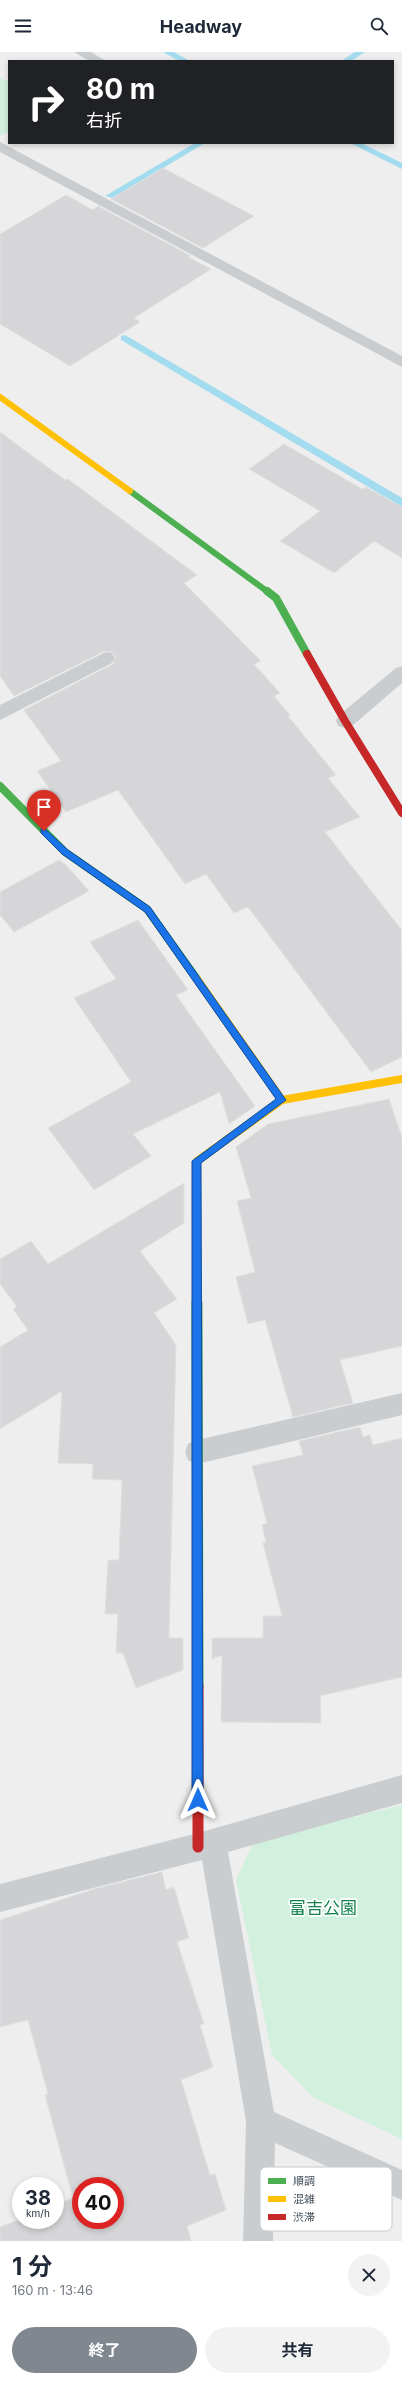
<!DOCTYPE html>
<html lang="ja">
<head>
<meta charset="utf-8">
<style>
  :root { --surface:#fff; --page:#f2f2f3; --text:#1f2937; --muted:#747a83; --accent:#80878f }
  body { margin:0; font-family:Inter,"Noto Sans JP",sans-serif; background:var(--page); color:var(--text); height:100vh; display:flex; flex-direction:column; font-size:15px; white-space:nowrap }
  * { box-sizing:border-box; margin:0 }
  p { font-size:13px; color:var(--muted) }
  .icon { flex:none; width:22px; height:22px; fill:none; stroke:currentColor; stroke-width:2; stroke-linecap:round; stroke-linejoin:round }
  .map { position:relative; height:2189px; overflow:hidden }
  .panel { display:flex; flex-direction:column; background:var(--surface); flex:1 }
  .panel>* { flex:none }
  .banner { position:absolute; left:8px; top:8px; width:386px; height:84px; border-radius:0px; box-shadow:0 2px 6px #0003; background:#202124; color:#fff; overflow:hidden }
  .speed { position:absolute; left:12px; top:2125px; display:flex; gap:8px; font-size:20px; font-weight:700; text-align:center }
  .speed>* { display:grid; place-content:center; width:52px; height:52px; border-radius:50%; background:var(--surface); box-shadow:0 2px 6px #0003; line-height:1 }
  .speed small { font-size:10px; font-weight:400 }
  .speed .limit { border:6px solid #d22; background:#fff; color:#111 }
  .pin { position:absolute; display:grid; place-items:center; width:34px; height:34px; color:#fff; margin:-41px -17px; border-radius:50% 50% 50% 0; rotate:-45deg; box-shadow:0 0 4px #0007 }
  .pin .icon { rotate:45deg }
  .me { position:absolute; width:44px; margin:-22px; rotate:0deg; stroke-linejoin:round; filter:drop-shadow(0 0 3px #0008) }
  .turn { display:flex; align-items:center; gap:14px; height:84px; padding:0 12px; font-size:18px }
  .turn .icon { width:52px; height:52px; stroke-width:2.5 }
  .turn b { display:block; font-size:28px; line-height:34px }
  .round { display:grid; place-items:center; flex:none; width:42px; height:42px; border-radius:21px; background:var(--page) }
  .head { display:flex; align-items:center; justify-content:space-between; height:68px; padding:0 12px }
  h1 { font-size:24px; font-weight:700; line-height:30px }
  .action { display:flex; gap:8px; margin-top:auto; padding:8px 12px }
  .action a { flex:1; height:46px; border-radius:24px; background:var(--accent); color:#fff; font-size:16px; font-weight:700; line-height:46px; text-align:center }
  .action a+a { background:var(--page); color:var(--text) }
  header { display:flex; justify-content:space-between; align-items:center; height:52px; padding:0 12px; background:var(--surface); font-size:18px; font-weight:700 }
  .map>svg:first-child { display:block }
</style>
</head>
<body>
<header><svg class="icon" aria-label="menu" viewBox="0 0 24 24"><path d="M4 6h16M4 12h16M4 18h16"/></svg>Headway<svg class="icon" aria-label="search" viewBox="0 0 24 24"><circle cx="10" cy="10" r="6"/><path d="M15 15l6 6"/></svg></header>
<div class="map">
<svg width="402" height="2189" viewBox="0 0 402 2189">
  <rect width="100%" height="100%" fill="#efeeee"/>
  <g fill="#d1f0de">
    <path d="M 0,26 L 9,30 L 9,79 L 0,84 Z"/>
    <path d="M 402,1753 L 402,2087 L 314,2046 L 272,2003 L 236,1827 L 254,1790 Z"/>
  </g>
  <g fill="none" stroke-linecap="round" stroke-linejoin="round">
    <g fill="#a4dcef" fill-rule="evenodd">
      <path d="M 163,0 L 174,0 L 190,9 L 179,9 Z"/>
      <path d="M 355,0 L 365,0 L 351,9 L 341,9 Z"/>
      <path d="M 195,91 L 205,91 L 113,146 L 105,144 Z"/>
      <path d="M 350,91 L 361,91 L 402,111 L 402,117 Z"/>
      <path d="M 125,283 L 402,446 L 402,455 L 121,288 L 121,284 Z"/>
    </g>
  </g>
  <g fill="#d6d6d8" stroke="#e0e0e1" fill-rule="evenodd">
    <path d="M 163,116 L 212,142 L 254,164 L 203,196 L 111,147 Z"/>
    <path d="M 66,143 L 93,158 L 98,154 L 191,204 L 188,205 L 211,217 L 134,266 L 140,270 L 70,314 L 0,272 L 0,182 Z"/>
    <path d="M 0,380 L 65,428 L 68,427 L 197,523 L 184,531 L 261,609 L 254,612 L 280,641 L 274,644 L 290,663 L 288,664 L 336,723 L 328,726 L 360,765 L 325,780 L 401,877 L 402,1005 L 371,1020 L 248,855 L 234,861 L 206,822 L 185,832 L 118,738 L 66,760 L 37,719 L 61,709 L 24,658 L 113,612 L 116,605 L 112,600 L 105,599 L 14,644 L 0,624 Z"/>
    <path d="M 284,392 L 362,437 L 366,435 L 402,455 L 402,506 L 374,489 L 334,521 L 280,489 L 320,459 L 249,417 Z"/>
    <path d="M 59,808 L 66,813 L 89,839 L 14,880 L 0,863 L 0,840 Z"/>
    <path d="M 138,868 L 188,938 L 176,943 L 255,1054 L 229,1072 L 220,1040 L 133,1082 L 151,1104 L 94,1138 L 48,1076 L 131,1030 L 74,946 L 116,927 L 90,890 Z"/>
    <path d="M 389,1047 L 402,1085 L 402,1294 L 340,1308 L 353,1351 L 293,1365 L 265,1268 L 248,1272 L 236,1225 L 255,1220 L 237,1149 L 251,1146 L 236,1095 L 268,1072 Z"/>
    <path d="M 184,1131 L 184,1171 L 140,1199 L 177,1247 L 154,1261 L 176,1293 L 169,1586 L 183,1586 L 183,1618 L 136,1636 L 123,1601 L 116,1601 L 118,1562 L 105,1562 L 108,1508 L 119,1508 L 122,1428 L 92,1427 L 93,1412 L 58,1411 L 62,1339 L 0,1377 L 0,1295 L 28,1278 L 13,1257 L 17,1255 L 0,1232 L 0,1207 L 31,1189 L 48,1212 Z"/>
    <path d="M 360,1375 L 363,1385 L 370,1383 L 373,1393 L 402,1386 L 402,1625 L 320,1644 L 321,1671 L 221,1670 L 222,1603 L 212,1607 L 212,1586 L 263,1586 L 263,1564 L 282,1564 L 263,1491 L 266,1490 L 262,1473 L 267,1471 L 252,1414 L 303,1403 L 299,1389 Z"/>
    <path d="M 162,1820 L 166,1838 L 174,1835 L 189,1886 L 177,1890 L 204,1972 L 200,1973 L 213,2015 L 181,2028 L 210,2123 L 215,2122 L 226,2158 L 187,2174 L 191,2189 L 0,2189 L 0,2175 L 21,2167 L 55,2168 L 55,2153 L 73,2146 L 45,2043 L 48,2042 L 28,1968 L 0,1975 L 0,1868 L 94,1837 ZM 81,2134 L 115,2134 L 115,2168 L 81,2168 Z"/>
  </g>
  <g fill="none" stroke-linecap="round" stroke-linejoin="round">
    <g fill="#cacdcf" fill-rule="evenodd">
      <path d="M 74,0 L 91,0 L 106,9 L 89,9 Z"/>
      <path d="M 106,600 L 112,601 L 115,606 L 112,611 L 0,668 L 0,653 Z"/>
    </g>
    <g fill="#cacdcf" fill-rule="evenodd">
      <path d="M 0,90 L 402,304 L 402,315 L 0,100 Z"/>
      <path d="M 402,614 L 402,631 L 352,674 L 345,676 L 338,674 L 336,669 L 338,664 L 396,616 Z"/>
      <path d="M 402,1341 L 402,1363 L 197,1412 L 188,1408 L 185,1400 L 188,1392 L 197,1388 Z"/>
      <path d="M 402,1723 L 402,1751 L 228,1800 L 274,2060 L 402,2118 L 402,2148 L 275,2091 L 273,2189 L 243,2189 L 246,2069 L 202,1808 L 0,1860 L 0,1832 L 198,1781 Z"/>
    </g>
    <path stroke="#4caf50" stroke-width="6" d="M 130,439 L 268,540"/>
    <g stroke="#4caf50" stroke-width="8">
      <path d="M 267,539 L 276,546 L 307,602"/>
      <path d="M 0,734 L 65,800 L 147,857 L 197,927"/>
      <path d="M 197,1246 L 197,1252"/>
    </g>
    <path stroke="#4caf50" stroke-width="11" d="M 197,1251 L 198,1634"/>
    <path stroke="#ffc107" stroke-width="6" d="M 0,345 L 130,439"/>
    <g stroke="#ffc107" stroke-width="8">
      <path d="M 197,927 L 282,1048 L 402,1027"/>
      <path d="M 197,1246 L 197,1109 L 282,1048"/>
    </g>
    <path stroke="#c62828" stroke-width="8" d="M 307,602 L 345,669 L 402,761"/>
    <path stroke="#c62828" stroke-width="11" d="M 198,1634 L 198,1795"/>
  </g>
  <path fill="#1a73e8" stroke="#114b97" d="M 44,776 L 68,798 L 150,855 L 286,1048 L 201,1111 L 203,1748 L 198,1753 L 192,1748 L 192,1109 L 276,1047 L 145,860 L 62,802 L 41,781 L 41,777 Z"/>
  <g text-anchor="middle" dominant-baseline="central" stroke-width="3.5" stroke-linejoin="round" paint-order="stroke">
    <g font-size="17" fill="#12804e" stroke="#fff">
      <text x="323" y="1856">富吉公園</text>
    </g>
  </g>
  <rect x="260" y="2115" width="132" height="64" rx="6" fill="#fff" stroke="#c7cace" stroke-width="1"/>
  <rect x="268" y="2126" width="18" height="6" fill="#4caf50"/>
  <rect x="268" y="2144" width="18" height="6" fill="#ffc107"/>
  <rect x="268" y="2162" width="18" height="6" fill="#c62828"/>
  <g font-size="11" fill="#45505c">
    <text x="293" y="2133">順調</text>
    <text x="293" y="2151">混雑</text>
    <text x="293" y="2169">渋滞</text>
  </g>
</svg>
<div class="speed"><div>38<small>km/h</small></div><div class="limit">40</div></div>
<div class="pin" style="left:44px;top:779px;background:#d93025"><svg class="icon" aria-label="arrive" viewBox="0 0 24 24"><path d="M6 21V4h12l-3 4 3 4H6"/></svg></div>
<svg class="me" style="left:198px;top:1748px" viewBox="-20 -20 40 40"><path d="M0-17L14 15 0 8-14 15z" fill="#1a73e8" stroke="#fff" stroke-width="4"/></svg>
<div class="banner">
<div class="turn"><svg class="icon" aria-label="right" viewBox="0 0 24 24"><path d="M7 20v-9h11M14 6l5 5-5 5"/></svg><div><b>80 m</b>右折</div></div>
</div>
</div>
<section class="panel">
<div class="head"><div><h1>1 分</h1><p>160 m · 13:46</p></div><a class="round"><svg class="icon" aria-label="close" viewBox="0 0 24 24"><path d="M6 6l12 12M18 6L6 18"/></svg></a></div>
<div class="action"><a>終了</a><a>共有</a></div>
</section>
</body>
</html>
